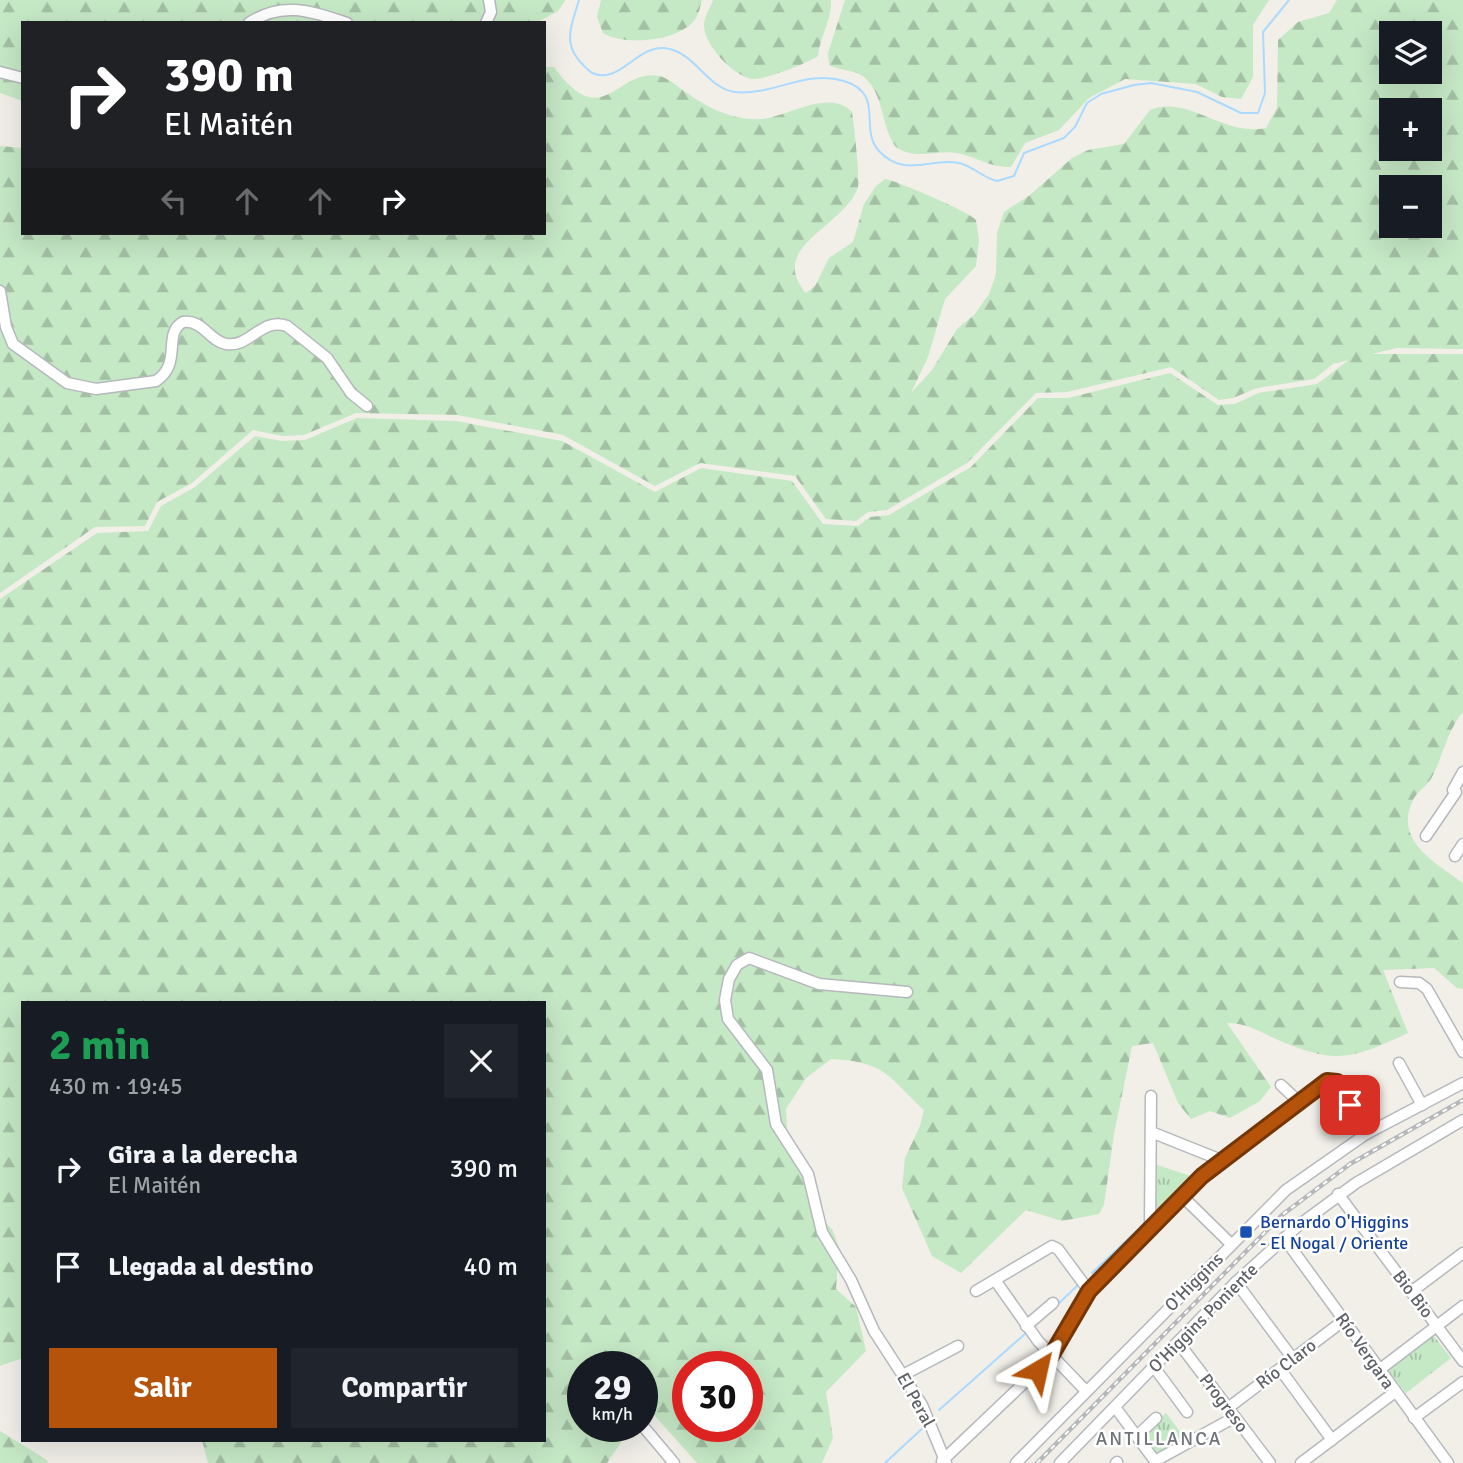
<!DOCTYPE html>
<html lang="es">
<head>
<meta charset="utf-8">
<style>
  :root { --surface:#171b24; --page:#20242c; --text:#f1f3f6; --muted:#9ea1a6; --accent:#b45309 }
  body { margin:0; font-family:Signika,sans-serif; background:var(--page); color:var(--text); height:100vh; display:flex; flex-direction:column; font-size:26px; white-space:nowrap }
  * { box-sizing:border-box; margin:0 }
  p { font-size:23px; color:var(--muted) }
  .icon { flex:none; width:38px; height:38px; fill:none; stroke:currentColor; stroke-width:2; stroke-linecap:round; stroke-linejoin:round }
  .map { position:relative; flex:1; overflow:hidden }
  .sheet { position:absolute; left:21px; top:1001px; width:525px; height:441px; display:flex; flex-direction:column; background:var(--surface); border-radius:0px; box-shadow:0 7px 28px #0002 }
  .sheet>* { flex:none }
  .guide { position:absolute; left:21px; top:21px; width:525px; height:214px; border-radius:0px; box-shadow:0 7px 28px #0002; background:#202124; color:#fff; overflow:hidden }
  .fabs { position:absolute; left:1379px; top:21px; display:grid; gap:14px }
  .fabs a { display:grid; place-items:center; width:63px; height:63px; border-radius:0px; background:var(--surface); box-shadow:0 7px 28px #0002; font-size:35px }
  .speed { position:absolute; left:567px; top:1351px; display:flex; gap:14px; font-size:35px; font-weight:700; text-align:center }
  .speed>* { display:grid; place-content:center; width:91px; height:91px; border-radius:50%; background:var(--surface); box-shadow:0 7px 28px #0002; line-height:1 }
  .speed small { font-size:18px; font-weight:400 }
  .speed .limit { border:10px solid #d22; background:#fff; color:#111 }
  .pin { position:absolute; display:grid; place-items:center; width:60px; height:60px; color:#fff; margin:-30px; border-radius:14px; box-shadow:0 4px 10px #0006 }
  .me { position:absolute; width:77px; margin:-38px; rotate:36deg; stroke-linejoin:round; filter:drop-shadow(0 0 5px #0008) }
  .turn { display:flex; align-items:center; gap:24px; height:147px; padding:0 28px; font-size:32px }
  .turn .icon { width:91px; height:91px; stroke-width:2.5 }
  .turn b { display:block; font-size:49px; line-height:60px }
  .lanes { display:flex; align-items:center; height:66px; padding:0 28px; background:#0003; justify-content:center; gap:35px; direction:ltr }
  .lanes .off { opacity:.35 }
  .round { display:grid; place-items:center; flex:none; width:74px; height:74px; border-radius:0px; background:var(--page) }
  .summary { display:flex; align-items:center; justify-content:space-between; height:119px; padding:0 28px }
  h1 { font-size:42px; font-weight:800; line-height:52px; color:#1e9e55 }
  .button { display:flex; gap:14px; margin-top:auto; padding:14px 28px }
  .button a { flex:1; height:80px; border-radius:0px; background:var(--accent); color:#fff; font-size:28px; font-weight:800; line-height:80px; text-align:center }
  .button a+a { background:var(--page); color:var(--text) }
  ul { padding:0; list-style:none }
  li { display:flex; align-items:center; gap:21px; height:98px; padding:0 28px }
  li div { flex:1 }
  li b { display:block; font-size:26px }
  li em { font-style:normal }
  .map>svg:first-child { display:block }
</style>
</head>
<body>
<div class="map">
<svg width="1463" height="1463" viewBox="0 0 1463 1463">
  <defs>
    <pattern id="forest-firs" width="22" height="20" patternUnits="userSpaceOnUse" patternTransform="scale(1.75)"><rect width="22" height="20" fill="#c5e8c5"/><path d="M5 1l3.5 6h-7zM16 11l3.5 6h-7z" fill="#a3c0a4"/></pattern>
    <pattern id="park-tufts" width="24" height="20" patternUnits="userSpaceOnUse" patternTransform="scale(1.75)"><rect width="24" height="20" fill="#c5e8c5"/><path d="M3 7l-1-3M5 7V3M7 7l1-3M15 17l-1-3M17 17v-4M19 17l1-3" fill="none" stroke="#a3c0a4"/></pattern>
  </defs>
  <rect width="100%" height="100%" fill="#f1efe8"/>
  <g fill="url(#forest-firs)" fill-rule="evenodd">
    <path d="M 0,0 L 565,0 L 565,1 L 558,11 L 536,23 L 23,23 L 23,101 L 0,93 Z"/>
    <path d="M 601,0 L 702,0 C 700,5 700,11 697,16 C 685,41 625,47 603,33 L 597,17 Z"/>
    <path d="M 713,0 L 831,0 C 832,21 820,35 818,56 C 808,63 765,80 752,79 C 733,76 704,45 704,25 C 704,17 710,8 713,0 Z"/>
    <path d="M 845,0 L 1269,0 L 1253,25 L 1253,77 L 1241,99 L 1222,97 L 1196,84 L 1125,79 L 1089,98 L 1059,130 L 1025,143 L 1011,167 C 987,167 978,157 957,153 C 935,149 917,161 896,147 C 881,128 885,96 865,78 C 855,69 840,71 829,65 L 828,53 Z"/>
    <path d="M 1337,0 L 1463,0 L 1463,349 L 1397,348 L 1372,354 L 1463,354 L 1463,712 C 1448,729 1443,755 1433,775 C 1429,785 1417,791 1413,800 C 1393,841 1436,863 1463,883 L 1463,989 L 1457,988 L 1434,968 L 1383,970 L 1408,1033 C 1352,1059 1336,1065 1278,1040 C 1260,1032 1247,1023 1227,1023 L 1271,1087 L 1260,1101 L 1230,1118 L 1210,1111 L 1191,1119 L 1178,1103 L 1153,1043 L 1132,1046 L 1114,1134 L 1104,1205 L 1099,1214 L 1062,1221 L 1026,1210 L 961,1273 L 932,1256 L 902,1188 L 905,1158 L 920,1126 L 924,1110 C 886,1074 885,1062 831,1059 L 806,1078 L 786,1109 L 788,1144 L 809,1171 L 816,1214 L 832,1229 L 839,1247 L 836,1289 L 856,1307 L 866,1351 L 826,1392 L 833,1438 L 822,1463 L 697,1463 L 647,1407 L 642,1412 L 642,1367 L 583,1367 L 583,1426 L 632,1426 L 607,1463 L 208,1463 L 202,1440 L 544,1440 L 544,1003 L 23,1003 L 23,1358 L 0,1366 L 0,599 L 97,533 L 148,531 L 161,506 L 195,487 L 255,436 L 281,441 L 305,440 L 357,418 L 456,421 L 562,441 L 655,492 L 701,468 L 792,481 L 823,524 L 858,526 L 870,517 L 889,515 L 971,467 L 1038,398 L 1068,398 L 1170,373 L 1218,405 L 1235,404 L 1258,393 L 1317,384 L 1349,360 L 1333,364 L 1314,379 L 1257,388 L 1233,398 L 1219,400 L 1171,367 L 1067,392 L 1036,393 L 967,463 L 887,510 L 868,512 L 856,521 L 826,519 L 795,476 L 700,463 L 655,486 L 563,435 L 457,415 L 356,413 L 304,435 L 282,436 L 253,430 L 192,483 L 157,502 L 145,526 L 95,527 L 0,593 L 0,146 L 23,148 L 23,233 L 544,233 L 544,67 L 554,67 C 603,135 617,67 660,76 C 670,79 679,88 687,93 C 708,108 734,121 761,119 C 788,117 829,88 852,112 C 854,124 860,179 858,187 C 845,227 766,246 806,293 L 815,286 L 829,258 L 853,242 L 864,204 L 876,186 L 885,179 C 897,181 970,212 976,220 L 979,240 L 976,266 L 945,299 L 928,357 L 911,393 L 932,370 L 957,329 L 975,314 L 989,294 L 996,274 L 997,233 L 1004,212 L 1030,195 L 1072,158 L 1088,150 L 1124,144 L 1150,110 C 1188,94 1223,137 1266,128 L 1277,108 L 1278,40 L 1298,22 L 1329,13 ZM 1391,33 L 1430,33 L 1430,72 L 1391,72 ZM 1391,110 L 1430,110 L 1430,149 L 1391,149 ZM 1391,187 L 1430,187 L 1430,226 L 1391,226 ZM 688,1367 L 747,1367 L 747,1426 L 688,1426 Z"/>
    <path d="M 0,1431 L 47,1460 L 48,1463 L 0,1463 Z"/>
  </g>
  <g fill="url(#park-tufts)">
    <path d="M 1154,1164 L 1194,1177 L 1154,1219 Z"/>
    <path d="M 1433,1335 L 1451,1358 L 1406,1393 L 1387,1369 Z"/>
    <path d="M 1166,1413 L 1187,1441 L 1159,1458 L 1142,1435 Z"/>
  </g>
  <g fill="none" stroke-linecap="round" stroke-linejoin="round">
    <g stroke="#aadaff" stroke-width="2">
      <path d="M 579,0 C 569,33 561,48 592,73 C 620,85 636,46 664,48 C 695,51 706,88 735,92 C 773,96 806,69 844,81 C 886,94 858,128 879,151 C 905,179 931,157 959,163 C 973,166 983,178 997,181 L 1014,176 L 1024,153 L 1064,138 L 1075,127 L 1087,103 L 1101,94 L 1134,85 L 1151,83 L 1197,92 L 1241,113 L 1258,113 L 1265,93 L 1263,32 L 1289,0"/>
      <path d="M 1155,1213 L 1175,1193"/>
      <path d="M 1092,1273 L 1145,1223"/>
      <path d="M 1056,1306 L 1078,1285"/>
      <path d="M 1035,1326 L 1042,1319"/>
      <path d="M 939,1410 L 1026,1333"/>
      <path d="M 885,1463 L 925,1426"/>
    </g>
    <defs>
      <g id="minor">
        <path d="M 249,23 C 283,0 313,12 347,23"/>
        <path d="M 486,23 L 491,12 L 489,0"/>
        <path d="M 0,72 L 23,78"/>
        <path d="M 0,291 L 6,327 L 13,344 L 67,383 L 96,389 L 156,381 C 183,363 162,334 183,322 C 204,320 208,340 226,344 C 250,348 261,317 287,326 L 327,358 L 351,393 L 367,406"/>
        <path d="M 1453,790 L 1463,772"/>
        <path d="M 1426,836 L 1456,792"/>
        <path d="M 1455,856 L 1463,844"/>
        <path d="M 1400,982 L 1419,983 L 1427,989 L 1463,1052"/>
        <path d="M 907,992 L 819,984 L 749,958 L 737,965 L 729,979 L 725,1000 L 728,1019 L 767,1070 L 776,1124 L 808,1174 L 822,1232 L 851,1280 L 874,1331 L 922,1405 L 946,1463"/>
        <path d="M 1399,1063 L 1422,1105"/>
        <path d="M 1281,1085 L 1299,1102"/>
        <path d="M 1151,1132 L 1221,1160"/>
        <path d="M 1338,1194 L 1463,1361"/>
        <path d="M 1182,1196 L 1231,1244"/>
        <path d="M 1150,1228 L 1151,1096"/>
        <path d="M 1284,1238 L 1448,1463"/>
        <path d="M 995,1280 L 1038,1341 L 1086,1391"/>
        <path d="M 1236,1282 L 1293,1359"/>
        <path d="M 976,1291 L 1052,1246 L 1058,1249 L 1089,1291"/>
        <path d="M 1411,1292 L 1463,1253"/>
        <path d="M 1026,1326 L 1053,1303"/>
        <path d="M 1178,1342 L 1270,1463"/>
        <path d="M 1154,1367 L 1187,1412"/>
        <path d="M 1280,1369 L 1332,1440"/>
        <path d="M 1379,1370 L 1463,1306"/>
        <path d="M 903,1375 L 958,1346"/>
        <path d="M 1115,1407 L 1155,1461 L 1235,1417"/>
        <path d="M 1228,1408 L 1343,1321"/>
        <path d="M 1414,1418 L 1463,1382"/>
        <path d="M 642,1425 L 674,1463"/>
        <path d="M 1137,1436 L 1156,1418"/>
        <path d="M 942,1461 L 1045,1363 L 1089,1291 L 1202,1176 L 1330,1080 L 1338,1083 L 1366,1134"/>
        <path d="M 1016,1463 L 1286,1190 L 1366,1134 L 1463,1083"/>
        <path d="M 1060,1463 L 1236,1282 L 1299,1225 L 1356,1183 L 1463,1120"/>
        <path d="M 1116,1463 L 1117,1462"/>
        <path d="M 1301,1463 L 1395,1392"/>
      </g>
    </defs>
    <use href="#minor" stroke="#b5b8bc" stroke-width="13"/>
    <use href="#minor" stroke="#fff" stroke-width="10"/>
    <defs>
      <path id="rail" d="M 1037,1463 L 1282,1215 L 1350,1164 L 1463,1100"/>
    </defs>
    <use href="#rail" stroke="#b6b7b8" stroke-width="4.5"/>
    <use href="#rail" stroke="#fff" stroke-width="2" stroke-dasharray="5" stroke-linecap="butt"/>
  </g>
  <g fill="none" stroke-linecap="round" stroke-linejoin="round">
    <defs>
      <path id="route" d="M 1038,1370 L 1051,1356 L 1089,1291 L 1202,1176 L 1327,1081 L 1337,1082 L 1350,1105"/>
    </defs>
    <use href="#route" stroke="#753606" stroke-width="18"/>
    <use href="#route" stroke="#b45309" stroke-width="12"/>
  </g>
  <rect fill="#1a4fb4" stroke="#fff" stroke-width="2.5" x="1239" y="1225" width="14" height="14" rx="3.5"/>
  <g text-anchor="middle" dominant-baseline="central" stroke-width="5" stroke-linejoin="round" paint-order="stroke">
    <g font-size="18" fill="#164399" stroke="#fff" text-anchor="start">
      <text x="1260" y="1222">Bernardo O'Higgins<tspan x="1260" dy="21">- El Nogal / Oriente</tspan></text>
    </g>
    <g font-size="18" fill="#5f6368" stroke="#fff">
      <text transform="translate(1194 1282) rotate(-45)">O'Higgins</text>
      <text transform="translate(1413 1294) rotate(53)">Bio Bio</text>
      <text transform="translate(1203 1318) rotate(-45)">O'Higgins Poniente</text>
      <text transform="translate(1365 1351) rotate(55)">Río Vergara</text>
      <text transform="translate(1286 1364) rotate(-37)">Río Claro</text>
      <text transform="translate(916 1400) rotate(61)">El Peral</text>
      <text transform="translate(1224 1403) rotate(53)">Progreso</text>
    </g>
    <g font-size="19" letter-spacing="2" fill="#70757a" stroke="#fff">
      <text x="1159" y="1439">ANTILLANCA</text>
    </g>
  </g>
</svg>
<div class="fabs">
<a><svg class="icon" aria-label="layers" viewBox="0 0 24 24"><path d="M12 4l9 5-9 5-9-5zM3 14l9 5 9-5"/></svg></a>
<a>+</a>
<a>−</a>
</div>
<div class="speed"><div>29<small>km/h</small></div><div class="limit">30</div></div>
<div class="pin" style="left:1350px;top:1105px;background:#d93025"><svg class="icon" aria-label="arrive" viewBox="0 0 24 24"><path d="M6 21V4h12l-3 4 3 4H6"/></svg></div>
<svg class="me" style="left:1038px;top:1370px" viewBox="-20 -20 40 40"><path d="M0-17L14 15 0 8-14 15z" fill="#b45309" stroke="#fff" stroke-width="4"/></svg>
<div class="guide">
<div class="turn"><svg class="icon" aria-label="right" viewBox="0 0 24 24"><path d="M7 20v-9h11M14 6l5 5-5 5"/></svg><div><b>390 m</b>El Maitén</div></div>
<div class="lanes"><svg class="icon off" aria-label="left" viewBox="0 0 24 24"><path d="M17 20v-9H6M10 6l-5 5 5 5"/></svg><svg class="icon off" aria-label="ahead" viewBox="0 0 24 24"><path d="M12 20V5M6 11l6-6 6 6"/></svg><svg class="icon off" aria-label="ahead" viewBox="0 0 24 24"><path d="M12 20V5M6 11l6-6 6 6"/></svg><svg class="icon" aria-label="right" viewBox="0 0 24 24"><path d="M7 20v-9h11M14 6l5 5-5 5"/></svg></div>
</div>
<section class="sheet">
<div class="summary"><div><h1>2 min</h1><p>430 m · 19:45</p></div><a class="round"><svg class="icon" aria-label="close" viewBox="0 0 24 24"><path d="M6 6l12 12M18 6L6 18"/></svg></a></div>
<ul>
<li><svg class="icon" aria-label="right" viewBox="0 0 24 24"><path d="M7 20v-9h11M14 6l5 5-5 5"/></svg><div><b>Gira a la derecha</b><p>El Maitén</p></div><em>390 m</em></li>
<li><svg class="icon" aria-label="arrive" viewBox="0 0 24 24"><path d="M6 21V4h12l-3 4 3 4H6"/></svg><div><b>Llegada al destino</b></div><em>40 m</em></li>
</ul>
<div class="button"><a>Salir</a><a>Compartir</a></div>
</section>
</div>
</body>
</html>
